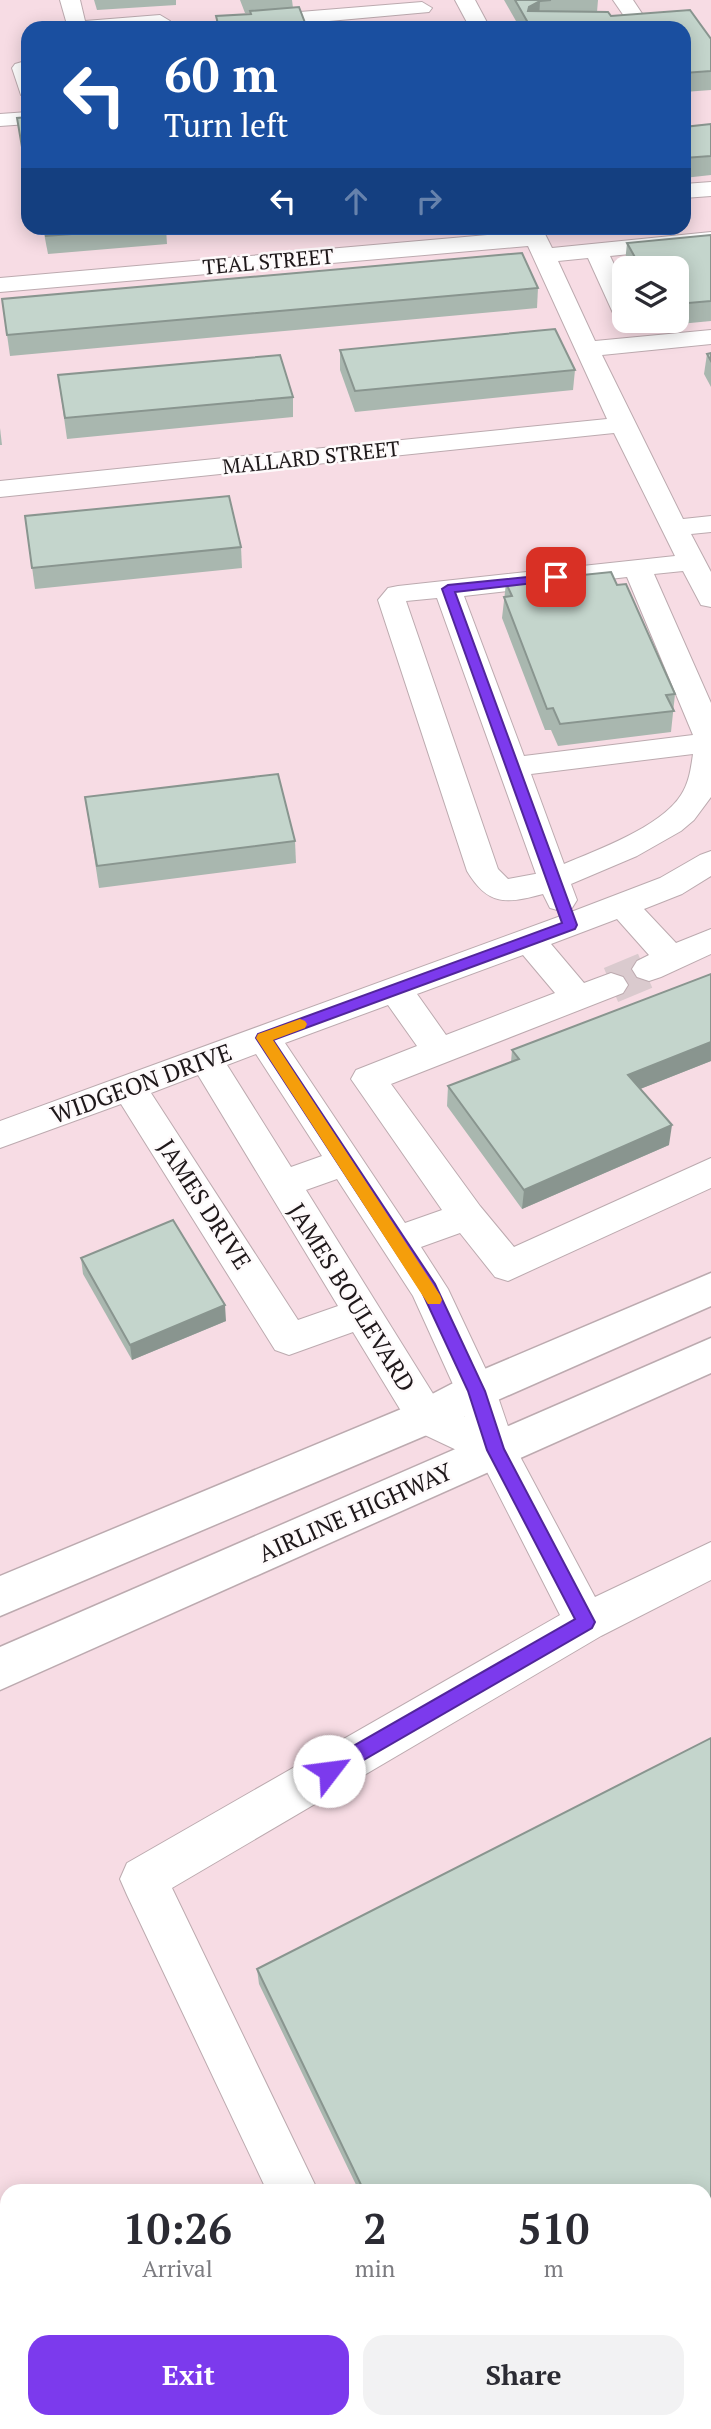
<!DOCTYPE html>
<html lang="en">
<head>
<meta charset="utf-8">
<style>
  :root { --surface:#fff; --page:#f2f2f3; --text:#2b2b33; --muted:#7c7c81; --accent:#7c3aed }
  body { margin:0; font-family:"PT Serif",serif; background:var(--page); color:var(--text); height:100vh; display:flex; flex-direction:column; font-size:26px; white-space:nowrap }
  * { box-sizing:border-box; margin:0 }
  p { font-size:23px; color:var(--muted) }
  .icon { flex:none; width:38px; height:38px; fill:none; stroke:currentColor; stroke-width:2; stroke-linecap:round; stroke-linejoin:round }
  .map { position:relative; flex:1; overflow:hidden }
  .panel { position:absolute; left:0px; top:2184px; width:712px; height:245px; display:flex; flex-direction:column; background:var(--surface); border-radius:21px 21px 0 0; box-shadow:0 4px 18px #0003 }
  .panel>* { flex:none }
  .banner { position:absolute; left:21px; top:21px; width:670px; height:214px; border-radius:21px; box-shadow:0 4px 18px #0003; background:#1a4fa0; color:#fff; overflow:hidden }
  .controls { position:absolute; left:612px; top:256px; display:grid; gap:14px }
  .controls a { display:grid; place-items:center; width:77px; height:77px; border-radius:14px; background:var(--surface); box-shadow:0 4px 18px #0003; font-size:35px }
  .pin { position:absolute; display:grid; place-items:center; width:60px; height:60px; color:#fff; margin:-30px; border-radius:14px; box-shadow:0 4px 10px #0006 }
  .me { position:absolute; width:77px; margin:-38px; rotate:60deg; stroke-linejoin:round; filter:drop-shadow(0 0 5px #0008) }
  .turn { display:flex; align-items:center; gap:24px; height:147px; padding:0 28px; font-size:32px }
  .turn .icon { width:91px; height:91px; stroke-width:2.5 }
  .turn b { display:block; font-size:49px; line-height:60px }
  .lanes { display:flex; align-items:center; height:66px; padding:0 28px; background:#0003; justify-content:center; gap:35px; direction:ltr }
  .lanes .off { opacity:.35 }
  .eta { display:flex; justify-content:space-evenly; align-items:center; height:119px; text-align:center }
  .eta b { font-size:42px; font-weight:700; line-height:49px }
  .action { display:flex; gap:14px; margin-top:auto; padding:14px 28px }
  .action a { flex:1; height:80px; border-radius:21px; background:var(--accent); color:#fff; font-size:28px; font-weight:700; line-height:80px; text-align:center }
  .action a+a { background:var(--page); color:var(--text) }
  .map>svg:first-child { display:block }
</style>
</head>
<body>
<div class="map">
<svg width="711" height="2429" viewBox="0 0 711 2429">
  <rect width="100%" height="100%" fill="#fbe9ee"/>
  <path fill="#f7dce4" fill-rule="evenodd" d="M 0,0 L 711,0 L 711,2429 L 0,2429 ZM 28,28 L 684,28 L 684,228 L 28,228 ZM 625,268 L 677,268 L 677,320 L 625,320 ZM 7,2191 L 705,2191 L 705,2422 L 7,2422 Z"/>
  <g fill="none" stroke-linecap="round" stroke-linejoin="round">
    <path stroke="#dacace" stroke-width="37" stroke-dasharray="37 18" stroke-linecap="butt" d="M 611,985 L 647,970"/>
    <defs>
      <g id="minor">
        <path d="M 60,0 L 80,0 L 85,21 L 160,15 L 170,21 L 167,25 L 144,28 L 68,28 Z"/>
        <path d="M 455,0 L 475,0 L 490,28 L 470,28 Z"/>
        <path d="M 613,0 L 633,0 L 647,21 L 644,25 L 621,28 L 529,28 L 539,22 L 624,16 Z"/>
        <path d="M 422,2 L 432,8 L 429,12 L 252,28 L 242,22 L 252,16 Z"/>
        <path d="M 22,62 L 28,63 L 28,97 L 21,95 L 12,68 L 15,64 Z"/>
        <path d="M 28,112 L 28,124 L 0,126 L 0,114 Z"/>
        <path d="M 711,182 L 711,196 L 684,198 L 684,184 Z"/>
        <path d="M 520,228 L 542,228 L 552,248 L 711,232 L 711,246 L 610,256 L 625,287 L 625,320 L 617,318 L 613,313 L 588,258 L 558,261 L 595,341 L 711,330 L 711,344 L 602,355 L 683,519 L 711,516 L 711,532 L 691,534 L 711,572 L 711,607 L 701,605 L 683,571 L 654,574 L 711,703 L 711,797 L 694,820 L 681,831 L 637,856 L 571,884 L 577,900 L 572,908 L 561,911 L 550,908 L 543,894 C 506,904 488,906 467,871 L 378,600 L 388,588 L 398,586 L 675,556 L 614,433 L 0,497 L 0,481 L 607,419 L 528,246 L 0,292 L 0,278 L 522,232 ZM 627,577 L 693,735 L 524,756 L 464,596 ZM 437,598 L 536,874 L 535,874 L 508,879 L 498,869 L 406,601 ZM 693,754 C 691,768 689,783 681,795 C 661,827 597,850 564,864 L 531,774 Z"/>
        <path d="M 711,851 L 711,876 L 682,894 L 644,909 L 676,943 L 711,929 L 711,954 L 661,977 L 649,981 L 637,977 L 632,969 L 637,961 L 649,955 L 617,919 L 551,944 L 584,983 L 611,973 L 623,977 L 628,985 L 623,993 L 391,1084 L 480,1206 L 514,1247 L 711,1158 L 711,1188 L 508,1281 L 495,1277 L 460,1233 L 421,1247 L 448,1289 L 496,1391 L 515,1447 L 595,1597 L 711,1542 L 711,1580 L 601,1636 L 172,1888 L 318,2191 L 267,2191 L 127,1895 L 120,1879 L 127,1863 L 560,1615 L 482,1462 L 412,1429 L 353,1332 L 289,1355 L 275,1350 L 121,1104 L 0,1148 L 0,1121 L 558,917 L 660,878 L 700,855 ZM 523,955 L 555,993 L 446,1035 L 417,994 ZM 388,1005 L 417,1046 L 356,1070 L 351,1079 L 442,1210 L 405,1223 L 285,1043 ZM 256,1054 L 322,1156 L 291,1167 L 227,1065 ZM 198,1075 L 338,1306 L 298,1320 L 151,1093 ZM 337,1179 L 413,1296 L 456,1391 L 465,1417 L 440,1405 L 306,1190 Z"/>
      </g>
      <g id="highway">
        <path d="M 711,1273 L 711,1306 L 491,1403 L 441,1429 L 0,1616 L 0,1576 L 411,1405 L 461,1379 Z"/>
        <path d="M 711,1338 L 711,1373 L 0,1690 L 0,1647 Z"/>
      </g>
    </defs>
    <use href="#minor" stroke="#bcaaaf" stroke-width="2"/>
    <use href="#highway" stroke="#bcaaaf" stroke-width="3"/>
    <use href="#minor" fill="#fff" fill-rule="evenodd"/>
    <use href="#highway" fill="#fff" fill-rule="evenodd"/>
  </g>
  <g fill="#a9b7af">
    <path d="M 94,0 L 176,0 L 176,5 L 97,10 Z"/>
    <path d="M 240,0 L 296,0 L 292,0 L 293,8 L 307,28 L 216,28 L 216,16 L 250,14 L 250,13 L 245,13 Z"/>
    <path d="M 504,0 L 598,0 L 597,12 L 608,12 L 611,16 L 690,10 L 711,39 L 711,90 L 684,92 L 684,28 L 520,28 Z"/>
    <path d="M 711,124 L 711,175 L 684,178 L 684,127 Z"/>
    <path d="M 43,228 L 166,228 L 167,244 L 48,254 Z"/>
    <path d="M 384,228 L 405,228 L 385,229 Z"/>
    <path d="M 711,235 L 711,321 L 659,326 L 656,320 L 677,320 L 677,268 L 627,268 L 625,263 L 627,243 Z"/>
    <path d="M 538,288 L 537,308 L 10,356 L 2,299 Z"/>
    <path d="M 340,350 L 575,370 L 573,390 L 355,412 L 340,370 Z"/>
    <path d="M 711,353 L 711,387 L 704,374 L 707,354 Z"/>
    <path d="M 58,375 L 293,397 L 293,417 L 67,439 Z"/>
    <path d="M 0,428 L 2,445 L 0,445 Z"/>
    <path d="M 25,516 L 241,547 L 242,568 L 35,589 Z"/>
    <path d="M 506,583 L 617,585 L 675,694 L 671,732 L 558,746 L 551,730 L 545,730 L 502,618 Z"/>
    <path d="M 85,797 L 295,841 L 296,863 L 99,888 Z"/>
    <path d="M 512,1050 L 711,1061 L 640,1089 L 669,1145 L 522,1209 L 447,1106 L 448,1086 L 511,1062 Z"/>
    <path d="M 81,1258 L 226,1321 L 132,1360 L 83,1274 Z"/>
    <path d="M 711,1738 L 711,2345 L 705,2348 L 705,2191 L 359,2191 L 259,1984 L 257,1969 Z"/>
    <path d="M 470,2422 L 585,2422 L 573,2429 L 473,2429 Z"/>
  </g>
  <g fill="#89958f">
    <path d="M 540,1 L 539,19 L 528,11 L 529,7 Z"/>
    <path d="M 711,1042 L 711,1061 L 625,1095 L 628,1075 Z"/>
    <path d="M 672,1125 L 669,1145 L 522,1209 L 524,1190 Z"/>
    <path d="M 225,1305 L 226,1321 L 132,1360 L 130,1345 Z"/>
    <path d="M 711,2339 L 711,2345 L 705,2348 L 705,2343 Z"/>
    <path d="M 575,2422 L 585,2422 L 573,2429 L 564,2429 Z"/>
  </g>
  <g fill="#c4d5cc" stroke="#89958f" stroke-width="2">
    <path d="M 515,0 L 551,0 L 540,1 L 529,7 L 528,11 L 608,12 L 611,16 L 690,10 L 711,39 L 711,71 L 684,73 L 684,28 L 531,28 Z"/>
    <path d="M 299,7 L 307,28 L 219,28 L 216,16 L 251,14 L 250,11 Z"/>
    <path d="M 28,117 L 28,182 L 17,118 Z"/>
    <path d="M 711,124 L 711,156 L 684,158 L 684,127 Z"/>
    <path d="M 45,228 L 152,228 L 46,236 Z"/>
    <path d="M 711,235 L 711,301 L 677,304 L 677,268 L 641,268 L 627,243 Z"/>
    <path d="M 522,253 L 538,288 L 7,335 L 2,299 Z"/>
    <path d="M 555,329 L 575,370 L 355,391 L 340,350 Z"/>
    <path d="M 711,353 L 711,361 L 707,354 Z"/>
    <path d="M 280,355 L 293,397 L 65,418 L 58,375 Z"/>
    <path d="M 229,496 L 241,547 L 32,568 L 25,516 Z"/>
    <path d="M 611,572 L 617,585 L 626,584 L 675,694 L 666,695 L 674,711 L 560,724 L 553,708 L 547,709 L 504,597 L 512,596 L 506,583 Z"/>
    <path d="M 278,774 L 295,841 L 97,866 L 85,797 Z"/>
    <path d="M 711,974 L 711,1042 L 628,1075 L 672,1125 L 524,1190 L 448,1086 L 519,1059 L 512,1050 Z"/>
    <path d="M 173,1220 L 225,1305 L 130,1345 L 81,1258 Z"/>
    <path d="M 711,1738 L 711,2339 L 705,2343 L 705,2191 L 364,2191 L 257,1969 Z"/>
    <path d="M 476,2422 L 575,2422 L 564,2429 L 480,2429 Z"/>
  </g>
  <path fill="#7c3aed" stroke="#51269a" stroke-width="2" d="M 556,574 L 562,577 L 560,580 L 455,592 L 577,925 L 575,929 L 273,1040 L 435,1284 L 485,1391 L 504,1449 L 595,1622 L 592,1628 L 329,1780 L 322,1777 L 320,1771 L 322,1764 L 575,1619 L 487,1450 L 468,1391 L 422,1292 L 256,1038 L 258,1034 L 562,923 L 442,589 L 448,585 Z"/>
  <path fill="#f59e0b" d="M 300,1019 L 305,1021 L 307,1024 L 305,1028 L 273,1040 L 440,1295 L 442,1300 L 440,1304 L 428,1304 L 256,1038 L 258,1034 Z"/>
  <g text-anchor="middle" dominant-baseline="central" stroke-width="5" stroke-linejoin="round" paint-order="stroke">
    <g font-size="21" fill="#1e181a" stroke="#fefafb">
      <text transform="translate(268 261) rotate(-5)">TEAL STREET</text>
      <text transform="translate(311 457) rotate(-6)">MALLARD STREET</text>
    </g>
    <g font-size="24" fill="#1e181a" stroke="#fefafb">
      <text transform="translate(141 1083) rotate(-20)">WIDGEON DRIVE</text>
      <text transform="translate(205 1204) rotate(57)">JAMES DRIVE</text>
      <text transform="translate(352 1297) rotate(58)">JAMES BOULEVARD</text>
      <text transform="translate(355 1512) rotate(-24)">AIRLINE HIGHWAY</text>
    </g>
  </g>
</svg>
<div class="controls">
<a><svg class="icon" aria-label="layers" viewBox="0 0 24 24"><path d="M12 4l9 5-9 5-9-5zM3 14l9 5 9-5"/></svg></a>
</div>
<div class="pin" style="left:556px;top:577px;background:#d93025"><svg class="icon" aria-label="arrive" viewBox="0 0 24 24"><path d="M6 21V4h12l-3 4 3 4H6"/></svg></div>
<svg class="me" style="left:329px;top:1771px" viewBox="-20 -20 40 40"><circle r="19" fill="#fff"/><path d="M0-13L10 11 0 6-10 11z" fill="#7c3aed"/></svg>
<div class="banner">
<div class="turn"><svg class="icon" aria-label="left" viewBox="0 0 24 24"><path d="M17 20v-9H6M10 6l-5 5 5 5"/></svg><div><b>60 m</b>Turn left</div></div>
<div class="lanes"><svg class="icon" aria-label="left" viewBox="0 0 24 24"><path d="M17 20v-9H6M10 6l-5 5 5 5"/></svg><svg class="icon off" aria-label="ahead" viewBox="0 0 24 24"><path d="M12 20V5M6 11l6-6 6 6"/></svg><svg class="icon off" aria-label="right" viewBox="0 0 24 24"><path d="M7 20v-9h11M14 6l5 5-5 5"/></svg></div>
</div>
<section class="panel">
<div class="eta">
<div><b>10:26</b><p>Arrival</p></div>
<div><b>2</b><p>min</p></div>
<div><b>510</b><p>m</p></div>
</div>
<div class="action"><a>Exit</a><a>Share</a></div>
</section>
</div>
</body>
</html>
